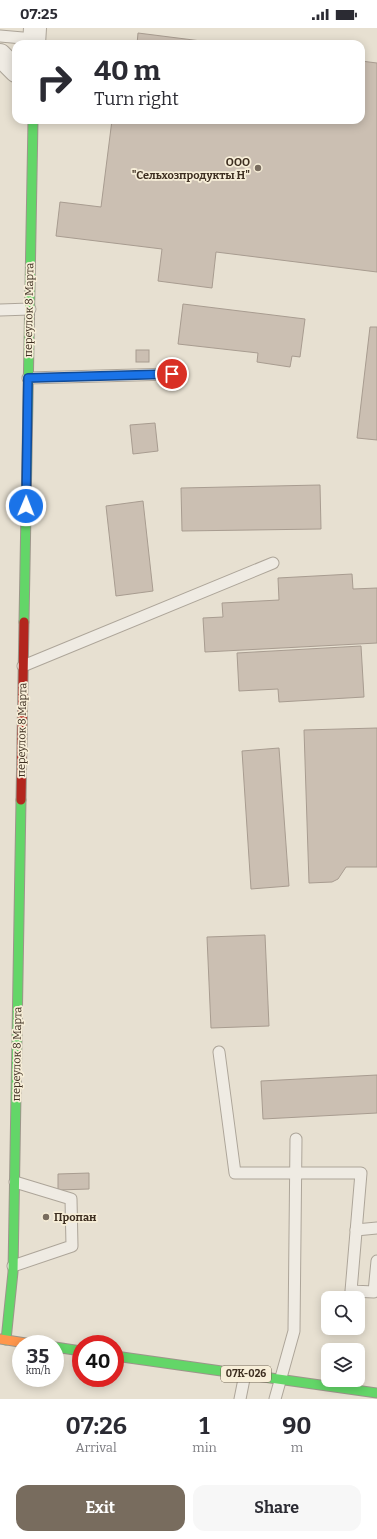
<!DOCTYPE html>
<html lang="en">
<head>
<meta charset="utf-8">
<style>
  :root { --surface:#fff; --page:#f7f7f7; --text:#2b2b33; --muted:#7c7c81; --accent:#786c5e }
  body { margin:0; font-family:Bitter,serif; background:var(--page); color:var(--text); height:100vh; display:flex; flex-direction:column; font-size:15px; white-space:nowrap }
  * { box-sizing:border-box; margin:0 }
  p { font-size:13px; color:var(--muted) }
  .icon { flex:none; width:22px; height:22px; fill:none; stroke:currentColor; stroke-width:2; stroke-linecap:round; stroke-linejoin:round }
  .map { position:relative; height:1371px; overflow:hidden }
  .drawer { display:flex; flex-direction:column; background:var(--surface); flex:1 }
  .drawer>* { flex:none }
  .hud { position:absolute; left:12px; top:12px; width:353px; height:84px; border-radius:12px; box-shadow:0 2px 10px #0003; background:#fff; color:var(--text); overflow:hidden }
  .buttons { position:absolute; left:321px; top:1263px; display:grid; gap:8px }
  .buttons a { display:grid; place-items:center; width:44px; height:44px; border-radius:8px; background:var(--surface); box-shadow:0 2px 10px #0003; font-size:20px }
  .speed { position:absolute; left:12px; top:1307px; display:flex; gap:8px; font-size:20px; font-weight:700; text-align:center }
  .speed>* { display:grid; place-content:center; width:52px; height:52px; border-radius:50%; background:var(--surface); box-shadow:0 2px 10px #0003; line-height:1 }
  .speed small { font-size:10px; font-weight:400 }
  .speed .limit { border:6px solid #d22; background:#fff; color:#111 }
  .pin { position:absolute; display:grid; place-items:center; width:34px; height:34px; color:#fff; margin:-17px; border:2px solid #fff; border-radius:50%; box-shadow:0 1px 4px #0007 }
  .me { position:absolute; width:44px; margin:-22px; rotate:1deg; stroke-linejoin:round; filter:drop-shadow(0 0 3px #0008) }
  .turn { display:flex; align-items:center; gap:14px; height:84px; padding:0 16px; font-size:18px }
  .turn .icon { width:52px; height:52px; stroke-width:2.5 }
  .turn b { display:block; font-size:28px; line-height:34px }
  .eta { display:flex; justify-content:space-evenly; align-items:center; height:68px; text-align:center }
  .eta b { font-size:24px; font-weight:700; line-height:28px }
  .button { display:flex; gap:8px; margin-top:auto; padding:8px 16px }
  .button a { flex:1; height:46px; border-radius:12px; background:var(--accent); color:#fff; font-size:16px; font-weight:700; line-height:46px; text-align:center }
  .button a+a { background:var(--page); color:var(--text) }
  .status { display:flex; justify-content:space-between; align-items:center; height:28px; padding:0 20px; background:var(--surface); direction:ltr }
  .status svg { height:11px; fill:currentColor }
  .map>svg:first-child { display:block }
</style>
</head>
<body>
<div class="status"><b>07:25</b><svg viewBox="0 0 49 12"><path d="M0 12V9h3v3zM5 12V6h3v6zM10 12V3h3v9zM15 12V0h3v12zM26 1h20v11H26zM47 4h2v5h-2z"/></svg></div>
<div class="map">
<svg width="377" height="1371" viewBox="0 0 377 1371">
  <rect width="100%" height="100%" fill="#e7e0d1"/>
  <g fill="#cbbfb2" stroke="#a89c90">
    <path d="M 138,5 L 225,16 L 137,16 Z"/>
    <path d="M 361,33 L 377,35 L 377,244 L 216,224 L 212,260 L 158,253 L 162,221 L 56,208 L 60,174 L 101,179 L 112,92 L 361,92 Z"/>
    <path d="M 183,276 L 305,291 L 300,329 L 292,328 L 290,339 L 257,334 L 258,325 L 178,316 Z"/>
    <path d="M 370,299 L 377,299 L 377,412 L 357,410 Z"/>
    <rect x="136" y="322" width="13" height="12"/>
    <path d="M 155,395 L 158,423 L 133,426 L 130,397 Z"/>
    <path d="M 320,457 L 321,501 L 182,503 L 181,460 Z"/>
    <path d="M 143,473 L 153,563 L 116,568 L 106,478 Z"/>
    <path d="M 352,546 L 353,561 L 377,560 L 377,615 L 205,624 L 203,590 L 223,589 L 222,575 L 279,572 L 278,550 Z"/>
    <path d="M 361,618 L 364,669 L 279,674 L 278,661 L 239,663 L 237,625 Z"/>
    <path d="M 377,700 L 377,839 L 346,839 L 338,851 L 332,854 L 309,855 L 304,702 Z"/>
    <path d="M 279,720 L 289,858 L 251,861 L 242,723 Z"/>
    <path d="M 265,907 L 269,998 L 211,1000 L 207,909 Z"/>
    <path d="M 377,1047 L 377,1085 L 263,1091 L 261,1053 Z"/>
    <path d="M 89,1145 L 89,1161 L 58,1162 L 58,1146 Z"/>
  </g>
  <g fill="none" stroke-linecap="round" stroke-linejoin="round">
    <defs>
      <g id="lane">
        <path d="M 0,8 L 34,11"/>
        <path d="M 0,282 L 30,281"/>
        <path d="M 28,350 L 171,346"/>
        <path d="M 23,638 L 273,535"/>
        <path d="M 219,1024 L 235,1145 L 361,1145 L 351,1263 L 374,1264 L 377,1233"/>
        <path d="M 356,1202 L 377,1200"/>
        <path d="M 13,1238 L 72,1218 L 71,1171 L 15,1154"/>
        <path d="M 240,1371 L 245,1346"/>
        <path d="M 275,1371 L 294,1303 L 296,1111"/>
      </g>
      <g id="street">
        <path d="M 34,16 L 35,0"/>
        <path d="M 0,27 L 16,43"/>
      </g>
      <g id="fast">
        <path d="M 24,594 L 33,92"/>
        <path d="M 6,1312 L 13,1244 L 21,772"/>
        <path d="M 55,1319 L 81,1323"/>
        <path d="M 115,1328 L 377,1365"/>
      </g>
      <path id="slow" d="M 0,1311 L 32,1316"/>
      <path id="jam" d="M 21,772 L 24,594"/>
    </defs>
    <use href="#lane" stroke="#ada599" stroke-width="13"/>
    <use href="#street" stroke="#ada599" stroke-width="24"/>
    <use href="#fast" stroke="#9c958a" stroke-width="11"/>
    <use href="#slow" stroke="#9c958a" stroke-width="11"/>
    <use href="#jam" stroke="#9c958a" stroke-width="11"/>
    <use href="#lane" stroke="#efebe3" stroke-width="11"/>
    <use href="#street" stroke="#efebe3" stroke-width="22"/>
    <use href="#fast" stroke="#63d668" stroke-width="9"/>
    <use href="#slow" stroke="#ff974d" stroke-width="9"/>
    <use href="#jam" stroke="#b3261e" stroke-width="9"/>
  </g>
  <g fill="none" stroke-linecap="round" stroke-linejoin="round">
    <defs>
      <path id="route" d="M 26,478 L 28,350 L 172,346"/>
    </defs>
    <use href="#route" stroke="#114b97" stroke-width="10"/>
    <use href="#route" stroke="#1a73e8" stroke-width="7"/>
  </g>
  <g fill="#786c5e" stroke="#f7eed8" stroke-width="1.5">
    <circle cx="258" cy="140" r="4"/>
    <circle cx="46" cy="1189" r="4"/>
  </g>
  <g text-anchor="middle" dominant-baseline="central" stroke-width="3.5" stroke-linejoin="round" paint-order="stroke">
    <rect fill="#f7eed8" stroke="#756857" stroke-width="1" x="221" y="1338" width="50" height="16" rx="3"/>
    <g font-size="10" font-weight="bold" fill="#3d2e20">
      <text x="246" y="1346">07К-026</text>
    </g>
    <g font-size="11" font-weight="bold" fill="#3d2e20" stroke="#f7eed8" text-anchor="end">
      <text x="250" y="134">ООО<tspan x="250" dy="13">"Сельхозпродукты Н"</tspan></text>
      <text x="54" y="1189" text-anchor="start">Пропан</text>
    </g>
    <g font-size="11" fill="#3d2e20" stroke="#f7eed8">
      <text transform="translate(29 282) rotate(-89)">переулок 8 Марта</text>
      <text transform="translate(22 702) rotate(-89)">переулок 8 Марта</text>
      <text transform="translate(17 1026) rotate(-89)">переулок 8 Марта</text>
    </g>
  </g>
</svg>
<div class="buttons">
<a><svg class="icon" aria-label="search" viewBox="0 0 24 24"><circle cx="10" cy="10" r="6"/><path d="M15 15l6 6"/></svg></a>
<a><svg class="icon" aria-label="layers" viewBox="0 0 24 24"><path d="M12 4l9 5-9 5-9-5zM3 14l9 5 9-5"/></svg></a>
</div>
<div class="speed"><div>35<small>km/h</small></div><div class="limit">40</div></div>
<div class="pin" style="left:172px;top:346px;background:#d93025"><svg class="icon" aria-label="arrive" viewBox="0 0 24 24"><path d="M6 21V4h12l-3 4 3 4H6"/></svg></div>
<svg class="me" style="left:26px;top:478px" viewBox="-20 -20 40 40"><circle r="17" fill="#1a73e8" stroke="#fff" stroke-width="3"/><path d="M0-11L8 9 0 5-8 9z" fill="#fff"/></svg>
<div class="hud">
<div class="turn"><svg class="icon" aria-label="right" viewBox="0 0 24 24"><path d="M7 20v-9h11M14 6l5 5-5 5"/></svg><div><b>40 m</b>Turn right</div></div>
</div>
</div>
<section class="drawer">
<div class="eta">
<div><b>07:26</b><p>Arrival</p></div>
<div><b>1</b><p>min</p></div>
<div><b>90</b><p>m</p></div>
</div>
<div class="button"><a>Exit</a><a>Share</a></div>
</section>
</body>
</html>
